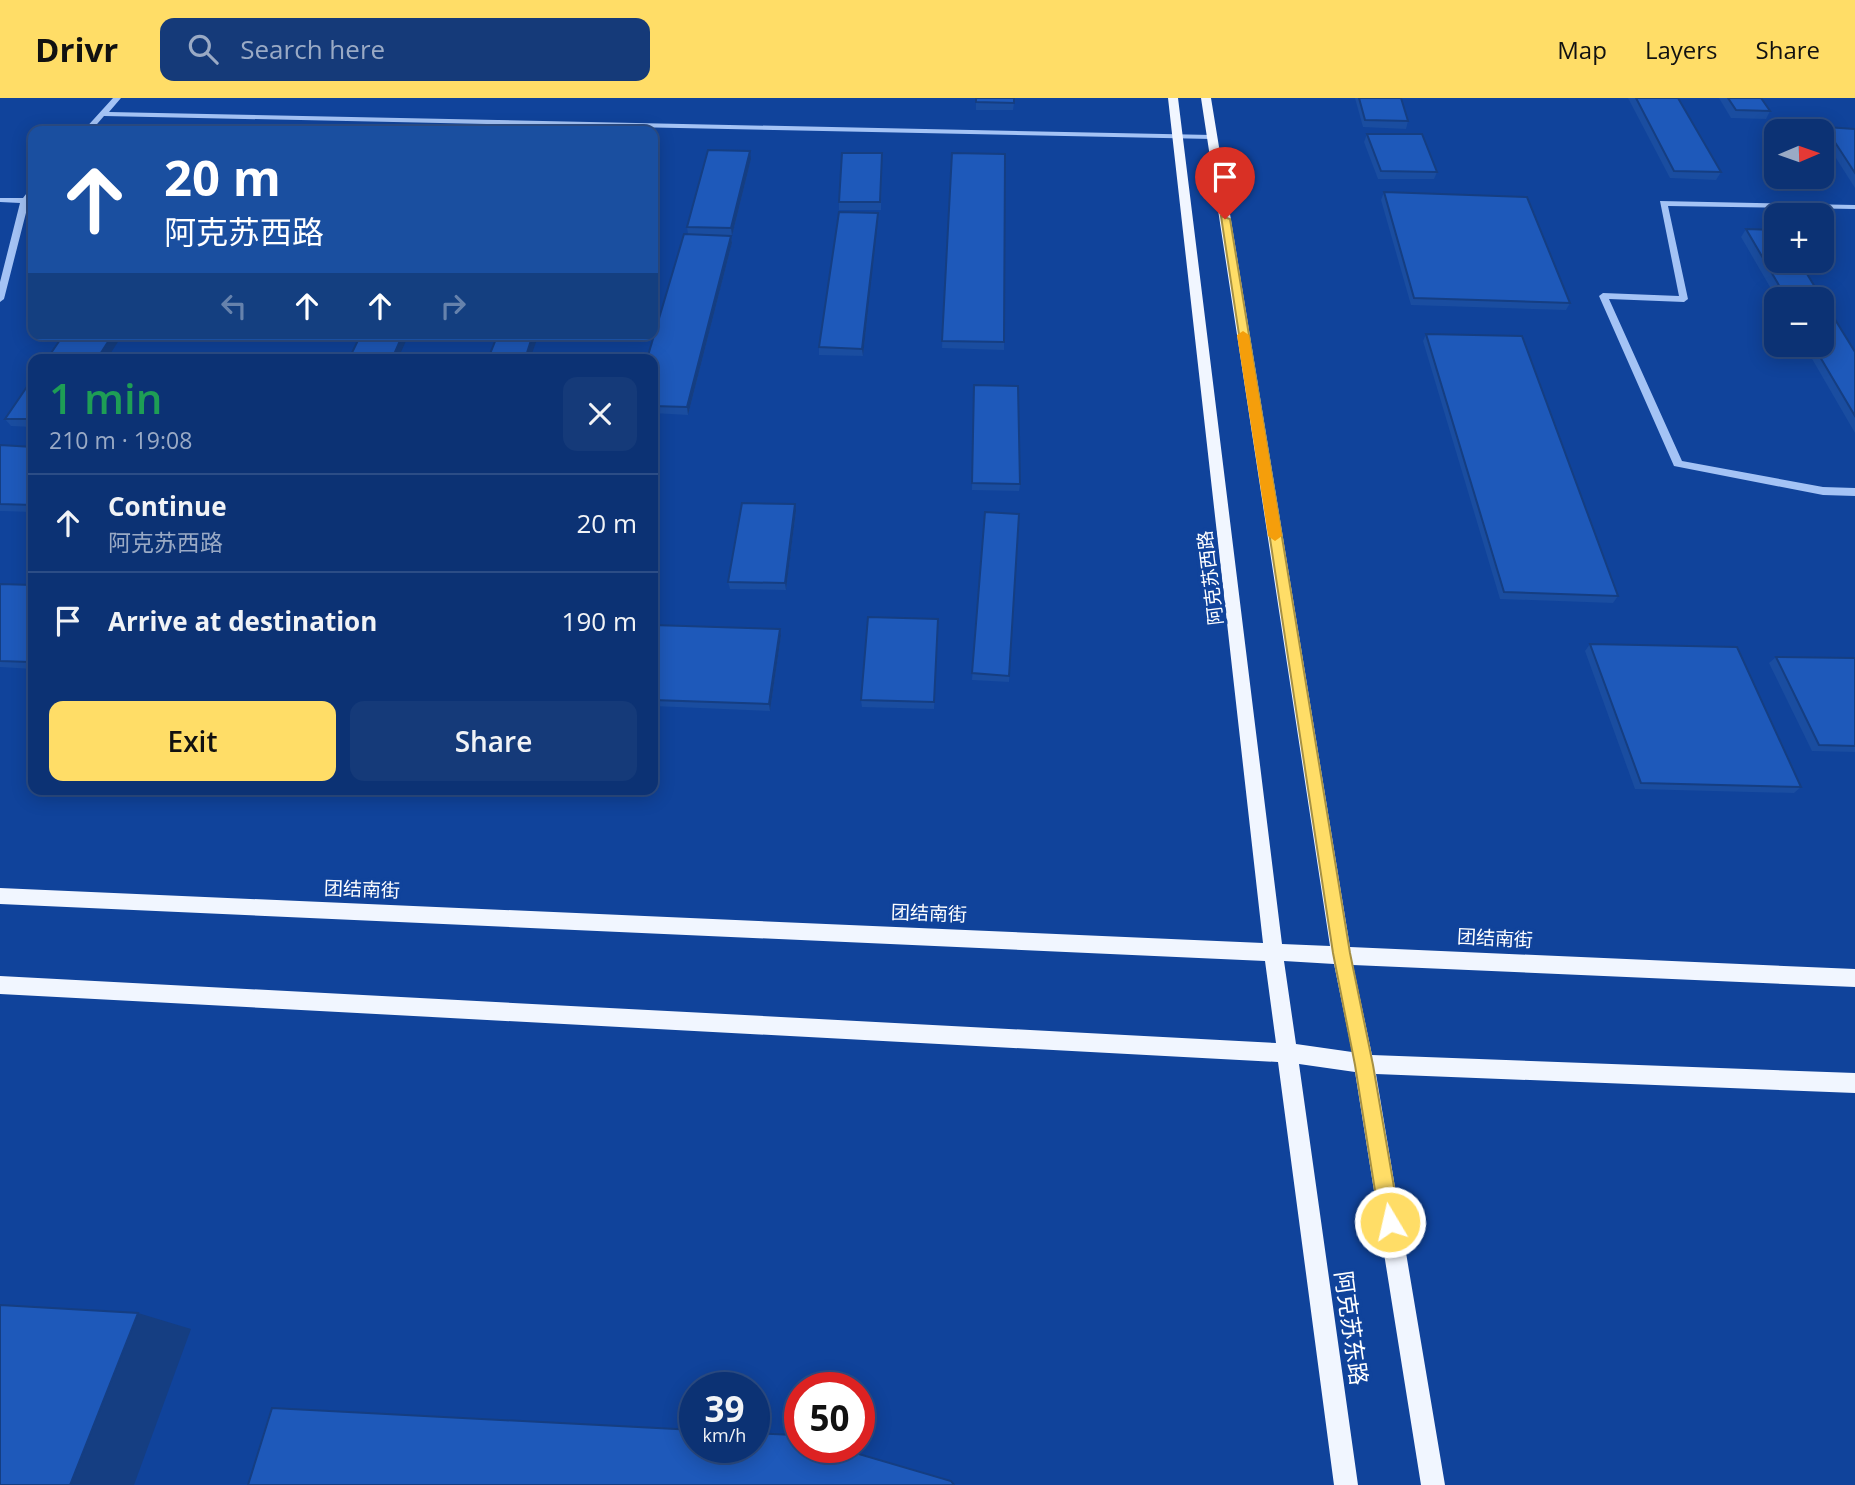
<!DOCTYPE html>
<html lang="en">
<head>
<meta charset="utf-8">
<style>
  :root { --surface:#0c3274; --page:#153a79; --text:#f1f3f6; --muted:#9aaac5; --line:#2c4d86; --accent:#ffdd67 }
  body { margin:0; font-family:"Open Sans","Noto Sans SC",sans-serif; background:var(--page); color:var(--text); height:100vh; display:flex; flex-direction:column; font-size:26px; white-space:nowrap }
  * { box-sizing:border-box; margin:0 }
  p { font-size:23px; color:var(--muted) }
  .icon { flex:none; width:38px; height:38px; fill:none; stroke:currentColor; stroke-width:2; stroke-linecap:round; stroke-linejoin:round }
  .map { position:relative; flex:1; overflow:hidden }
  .drawer { position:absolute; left:28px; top:256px; width:630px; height:441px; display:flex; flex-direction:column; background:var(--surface); border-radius:14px; box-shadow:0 4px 18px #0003,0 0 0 2px var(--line) }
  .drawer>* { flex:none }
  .guide { position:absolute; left:28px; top:28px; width:630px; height:214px; border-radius:14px; box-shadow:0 4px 18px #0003,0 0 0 2px var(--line); background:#1a4fa0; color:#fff; overflow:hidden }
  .needle { width:46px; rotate:88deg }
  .controls { position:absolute; left:1764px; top:21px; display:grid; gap:14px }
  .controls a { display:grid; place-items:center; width:70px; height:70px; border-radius:14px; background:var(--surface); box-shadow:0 4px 18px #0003,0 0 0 2px var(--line); font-size:35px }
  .speed { position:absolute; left:679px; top:1274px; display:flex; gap:14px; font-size:35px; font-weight:700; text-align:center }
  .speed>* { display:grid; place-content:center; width:91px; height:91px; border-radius:50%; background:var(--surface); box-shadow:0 4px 18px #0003,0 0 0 2px var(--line); line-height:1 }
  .speed small { font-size:18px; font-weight:400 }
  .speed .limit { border:10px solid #d22; background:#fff; color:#111 }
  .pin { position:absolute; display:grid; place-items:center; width:60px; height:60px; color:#fff; margin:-72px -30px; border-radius:50% 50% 50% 0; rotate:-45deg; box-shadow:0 0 7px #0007 }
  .pin .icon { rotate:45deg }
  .me { position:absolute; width:77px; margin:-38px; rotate:351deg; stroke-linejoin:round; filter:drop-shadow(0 0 5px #0008) }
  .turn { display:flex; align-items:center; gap:24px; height:147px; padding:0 21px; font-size:32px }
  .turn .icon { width:91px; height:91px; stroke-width:2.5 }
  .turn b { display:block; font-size:49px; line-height:60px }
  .lanes { display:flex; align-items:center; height:66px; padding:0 21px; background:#0003; justify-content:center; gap:35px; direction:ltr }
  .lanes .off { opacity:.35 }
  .round { display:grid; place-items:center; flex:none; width:74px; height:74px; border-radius:14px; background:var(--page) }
  .head { display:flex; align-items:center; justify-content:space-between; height:119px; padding:0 21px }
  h1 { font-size:42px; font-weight:600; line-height:52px; color:#1e9e55 }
  .primary-button { display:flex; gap:14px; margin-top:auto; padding:14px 21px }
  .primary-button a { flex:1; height:80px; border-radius:14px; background:var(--accent); color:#111; font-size:28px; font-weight:600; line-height:80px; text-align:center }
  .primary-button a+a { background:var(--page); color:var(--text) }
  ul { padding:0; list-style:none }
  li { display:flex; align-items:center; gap:21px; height:98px; padding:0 21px; border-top:2px solid var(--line) }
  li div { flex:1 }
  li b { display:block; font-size:26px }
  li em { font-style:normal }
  header { display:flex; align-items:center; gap:42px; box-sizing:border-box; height:98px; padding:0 35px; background:var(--accent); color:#111 }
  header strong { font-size:33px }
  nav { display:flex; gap:38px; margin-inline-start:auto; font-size:24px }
  .search { width:490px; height:63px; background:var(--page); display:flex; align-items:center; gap:18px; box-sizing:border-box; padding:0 24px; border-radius:14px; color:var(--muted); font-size:26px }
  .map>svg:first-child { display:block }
</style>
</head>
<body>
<header>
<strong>Drivr</strong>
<div class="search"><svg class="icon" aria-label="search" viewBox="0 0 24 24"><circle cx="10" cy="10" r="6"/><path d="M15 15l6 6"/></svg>Search here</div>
<nav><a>Map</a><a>Layers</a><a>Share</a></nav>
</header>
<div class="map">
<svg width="1855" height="1387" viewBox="0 0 1855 1387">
  <rect width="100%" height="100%" fill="#10439b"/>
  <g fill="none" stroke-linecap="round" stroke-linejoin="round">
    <g fill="#a4c3f5" fill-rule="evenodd">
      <path d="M 113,0 L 121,0 L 109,14 L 1212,37 L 1216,39 L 1212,41 L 104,18 L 91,33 L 83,33 Z"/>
      <path d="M 30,91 L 33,91 L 33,98 L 29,103 L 4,201 L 0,204 L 0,184 L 20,105 L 0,104 L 0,100 L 23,100 Z"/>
      <path d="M 1660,103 L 1855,107 L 1855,111 L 1668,108 L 1688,201 L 1684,204 L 1609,201 L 1682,363 L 1823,389 L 1855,390 L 1855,398 L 1823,397 L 1674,368 L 1599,198 L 1603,195 L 1679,198 Z"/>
    </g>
    <path fill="#f1f6ff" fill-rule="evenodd" d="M 1168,0 L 1178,0 L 1282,846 L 1330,848 L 1201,0 L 1211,0 L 1350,849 L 1855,871 L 1855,889 L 1353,867 L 1372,957 L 1855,975 L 1855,995 L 1376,976 L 1445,1387 L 1421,1387 L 1355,974 L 1299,966 L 1358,1387 L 1334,1387 L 1278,964 L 0,896 L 0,878 L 1276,945 L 1265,863 L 0,806 L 0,790 L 1263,845 ZM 1284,863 L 1334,866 L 1352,954 L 1296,946 Z"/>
  </g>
  <g fill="#1a4da0">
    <path d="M 976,0 L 1014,5 L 1013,12 L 976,12 Z"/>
    <path d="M 1355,0 L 1401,0 L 1408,23 L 1406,31 L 1363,29 Z"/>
    <path d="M 1628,0 L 1678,0 L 1721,74 L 1716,82 L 1670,80 Z"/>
    <path d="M 1719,0 L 1761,0 L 1770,13 L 1766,21 L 1731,20 Z"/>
    <path d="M 1825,29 L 1855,31 L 1855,90 L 1822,38 L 1822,35 Z"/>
    <path d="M 1367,36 L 1437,74 L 1434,81 L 1378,81 L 1364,44 Z"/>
    <path d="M 882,55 L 881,112 L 839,112 L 839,104 Z"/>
    <path d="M 952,55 L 1004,244 L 1004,252 L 942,250 Z"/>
    <path d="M 751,61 L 732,138 L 728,138 L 731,138 L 732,145 L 688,317 L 653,315 L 653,261 L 688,136 L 687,129 Z"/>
    <path d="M 1384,94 L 1570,205 L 1566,212 L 1411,207 L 1381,102 Z"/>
    <path d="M 878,123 L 863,258 L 819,257 L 819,249 Z"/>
    <path d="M 1746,131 L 1776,132 L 1776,163 L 1799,163 L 1855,254 L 1855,335 L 1804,247 L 1822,247 L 1822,201 L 1777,201 L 1741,139 Z"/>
    <path d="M 1426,236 L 1618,498 L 1613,505 L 1500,501 L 1423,243 Z"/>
    <path d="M 33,280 L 33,329 L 11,328 L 5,321 Z"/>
    <path d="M 974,287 L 1020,386 L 1019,393 L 972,392 Z"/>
    <path d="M 0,347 L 33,349 L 33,414 L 0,413 Z"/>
    <path d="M 796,413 L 786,492 L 730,491 L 728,484 Z"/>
    <path d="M 985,414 L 1019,416 L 1009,584 L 972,582 Z"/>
    <path d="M 0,486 L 33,487 L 33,571 L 0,569 Z"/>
    <path d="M 938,521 L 934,611 L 862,609 L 861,602 Z"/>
    <path d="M 653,527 L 781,538 L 770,613 L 653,608 Z"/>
    <path d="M 1590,546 L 1801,689 L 1794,695 L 1635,691 L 1585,553 Z"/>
    <path d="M 1776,559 L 1855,560 L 1855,654 L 1812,653 L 1769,565 Z"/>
  </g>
  <g fill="#153e82">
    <path d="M 750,53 L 751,61 L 732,138 L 731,130 Z"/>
    <path d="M 878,115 L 878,123 L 863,258 L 862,251 Z"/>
    <path d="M 731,138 L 732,145 L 688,317 L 687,309 Z"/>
    <path d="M 113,236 L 123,236 L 107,261 L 97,261 Z"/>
    <path d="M 403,236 L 409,236 L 398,261 L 392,261 Z"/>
    <path d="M 533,236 L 539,236 L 530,261 L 525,261 Z"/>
    <path d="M 795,406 L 796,413 L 786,492 L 785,485 Z"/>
    <path d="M 780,531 L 781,538 L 770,613 L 769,606 Z"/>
    <path d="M 138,1215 L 191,1231 L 134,1387 L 70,1387 Z"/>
  </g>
  <g fill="#1e59ba" stroke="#153e82" stroke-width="2">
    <path d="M 976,0 L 1014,0 L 1014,5 L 976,4 Z"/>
    <path d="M 1359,0 L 1401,0 L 1408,23 L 1365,22 Z"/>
    <path d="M 1636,0 L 1678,0 L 1721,74 L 1674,73 Z"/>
    <path d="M 1728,0 L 1761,0 L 1770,13 L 1736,12 Z"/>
    <path d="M 1825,29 L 1855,31 L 1855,75 Z"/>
    <path d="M 1367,36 L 1422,36 L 1437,74 L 1381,73 Z"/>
    <path d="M 708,52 L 750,53 L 731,130 L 687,129 Z"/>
    <path d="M 842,55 L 882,55 L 880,104 L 839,104 Z"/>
    <path d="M 952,55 L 1005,56 L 1004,244 L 942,243 Z"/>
    <path d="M 1384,94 L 1527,99 L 1570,205 L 1414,200 Z"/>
    <path d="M 839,114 L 878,115 L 862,251 L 819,249 Z"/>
    <path d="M 1746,131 L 1776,132 L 1776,163 L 1799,163 L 1855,254 L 1855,318 L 1813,247 L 1822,247 L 1822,201 L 1787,201 Z"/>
    <path d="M 684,136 L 731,138 L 687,309 L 653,308 L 653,261 L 647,261 Z"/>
    <path d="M 64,236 L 113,236 L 97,261 L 47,261 Z"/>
    <path d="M 361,236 L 403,236 L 392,261 L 349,261 Z"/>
    <path d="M 498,236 L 533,236 L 525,261 L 488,261 Z"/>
    <path d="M 1426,236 L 1522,238 L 1618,498 L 1504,494 Z"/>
    <path d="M 33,280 L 33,321 L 5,321 Z"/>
    <path d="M 974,287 L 1018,288 L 1020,386 L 972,385 Z"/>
    <path d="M 0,347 L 33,349 L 33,407 L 0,406 Z"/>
    <path d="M 742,405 L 795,406 L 785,485 L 728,484 Z"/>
    <path d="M 985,414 L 1019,416 L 1009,578 L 972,575 Z"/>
    <path d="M 0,486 L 33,487 L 33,558 L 30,564 L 0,563 Z"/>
    <path d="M 868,519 L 938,521 L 934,604 L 861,602 Z"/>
    <path d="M 653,527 L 780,531 L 769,606 L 653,602 Z"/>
    <path d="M 1590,546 L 1737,549 L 1801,689 L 1641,685 Z"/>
    <path d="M 1776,559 L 1855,560 L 1855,648 L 1819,647 Z"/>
    <path d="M 0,1207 L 138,1215 L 70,1387 L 0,1387 Z"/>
    <path d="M 272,1310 L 695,1332 L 695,1349 L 754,1349 L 754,1335 L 795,1337 L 800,1339 L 800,1349 L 835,1349 L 951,1383 L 954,1387 L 248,1387 Z"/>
  </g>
  <path fill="#ffdd67" stroke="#a69043" stroke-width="2" d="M 1221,118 L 1230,121 L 1350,855 L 1373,967 L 1400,1124 L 1397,1131 L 1390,1134 L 1383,1131 L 1380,1124 L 1355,967 L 1333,855 Z"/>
  <path fill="#f59e0b" d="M 1243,233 L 1249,237 L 1282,438 L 1275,443 L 1268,438 L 1237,237 Z"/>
  <g text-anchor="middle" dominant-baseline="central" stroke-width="7" stroke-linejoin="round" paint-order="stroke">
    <g font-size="19" fill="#fff" stroke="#10439b">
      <text transform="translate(1210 480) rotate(-97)">阿克苏西路</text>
      <text transform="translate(362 791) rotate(2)">团结南街</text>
      <text transform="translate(929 815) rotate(2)">团结南街</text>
      <text transform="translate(1495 840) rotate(3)">团结南街</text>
    </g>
    <g font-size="23" fill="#fff" stroke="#10439b">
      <text transform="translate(1352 1230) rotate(82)">阿克苏东路</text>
    </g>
  </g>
</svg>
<div class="controls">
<a><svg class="needle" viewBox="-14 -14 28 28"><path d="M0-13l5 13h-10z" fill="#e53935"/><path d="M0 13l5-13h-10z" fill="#9aaac5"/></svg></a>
<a>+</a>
<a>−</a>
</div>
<div class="speed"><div>39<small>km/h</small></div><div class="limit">50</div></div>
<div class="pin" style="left:1225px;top:121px;background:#d93025"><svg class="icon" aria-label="arrive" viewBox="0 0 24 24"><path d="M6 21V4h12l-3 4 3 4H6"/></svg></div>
<svg class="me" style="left:1390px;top:1124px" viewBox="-20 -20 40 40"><circle r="17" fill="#ffdd67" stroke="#fff" stroke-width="3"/><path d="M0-11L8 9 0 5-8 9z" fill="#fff"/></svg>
<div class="guide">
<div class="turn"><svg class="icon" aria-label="ahead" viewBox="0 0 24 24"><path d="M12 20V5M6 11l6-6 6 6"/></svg><div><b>20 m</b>阿克苏西路</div></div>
<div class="lanes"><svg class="icon off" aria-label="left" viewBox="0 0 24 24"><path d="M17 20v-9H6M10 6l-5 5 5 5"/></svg><svg class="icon" aria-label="ahead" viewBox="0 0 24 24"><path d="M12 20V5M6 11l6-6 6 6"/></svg><svg class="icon" aria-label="ahead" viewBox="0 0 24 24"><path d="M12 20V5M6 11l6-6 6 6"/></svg><svg class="icon off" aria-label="right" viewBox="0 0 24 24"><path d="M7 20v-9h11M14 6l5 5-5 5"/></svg></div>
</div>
<section class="drawer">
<div class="head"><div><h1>1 min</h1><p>210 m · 19:08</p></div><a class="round"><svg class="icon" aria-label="close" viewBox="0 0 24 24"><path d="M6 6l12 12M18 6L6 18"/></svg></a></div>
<ul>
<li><svg class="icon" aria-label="ahead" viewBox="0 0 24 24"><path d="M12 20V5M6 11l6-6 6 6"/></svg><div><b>Continue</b><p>阿克苏西路</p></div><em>20 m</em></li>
<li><svg class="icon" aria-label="arrive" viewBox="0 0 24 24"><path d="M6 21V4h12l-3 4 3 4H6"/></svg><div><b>Arrive at destination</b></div><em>190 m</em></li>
</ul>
<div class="primary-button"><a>Exit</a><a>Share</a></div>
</section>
</div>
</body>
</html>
